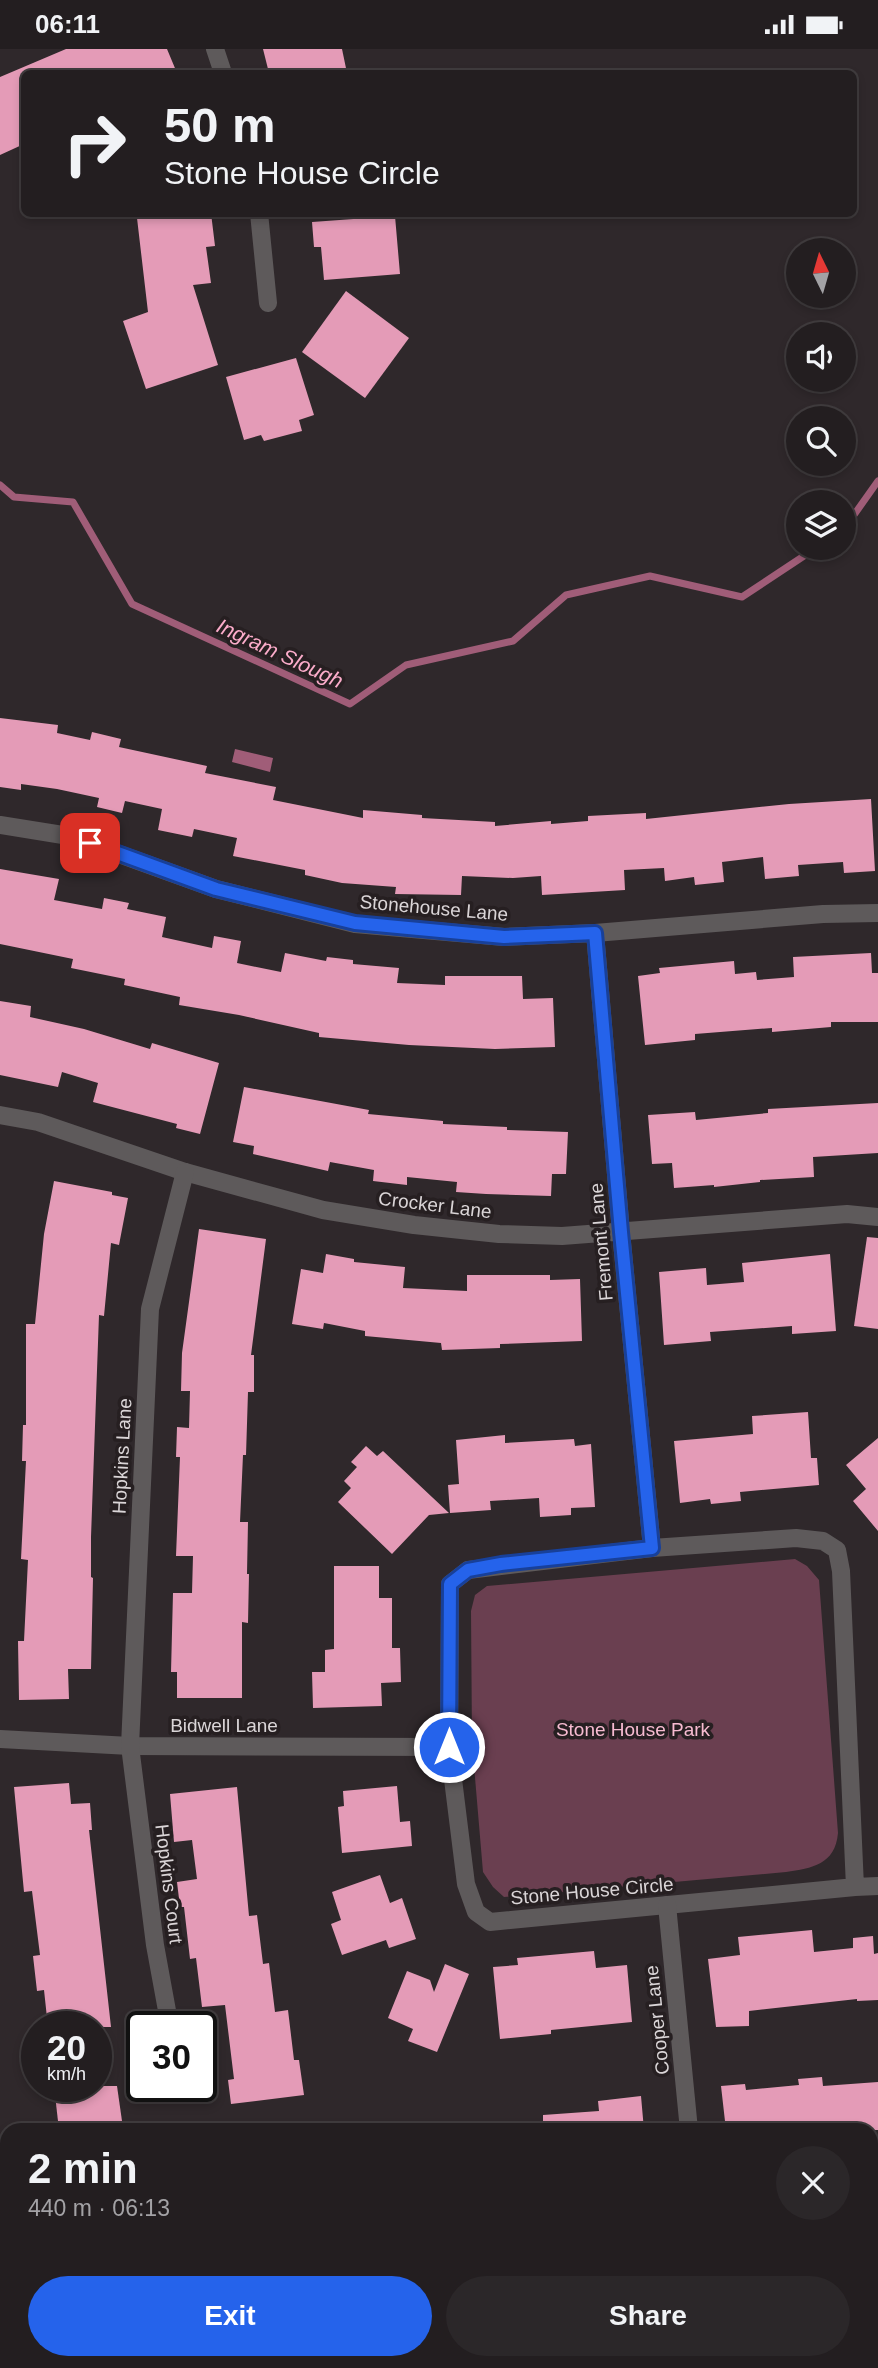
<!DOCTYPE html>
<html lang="en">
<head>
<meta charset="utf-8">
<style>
  :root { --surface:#231e20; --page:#2b2729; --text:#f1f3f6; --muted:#a3a2a5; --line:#403c3e; --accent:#2563eb }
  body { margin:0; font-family:Helvetica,sans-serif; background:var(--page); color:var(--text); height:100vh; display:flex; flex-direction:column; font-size:26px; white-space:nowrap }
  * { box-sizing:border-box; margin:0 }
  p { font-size:23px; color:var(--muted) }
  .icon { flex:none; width:38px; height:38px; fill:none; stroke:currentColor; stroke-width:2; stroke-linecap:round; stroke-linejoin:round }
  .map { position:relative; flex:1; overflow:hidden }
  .drawer { position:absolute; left:0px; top:2074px; width:878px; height:247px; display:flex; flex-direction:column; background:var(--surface); border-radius:21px 21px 0 0; box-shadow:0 4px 10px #0003,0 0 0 2px var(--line) }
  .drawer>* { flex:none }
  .hud { position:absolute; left:21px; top:21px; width:836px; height:147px; border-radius:10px; box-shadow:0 4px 10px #0003,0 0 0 2px var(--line); background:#231e20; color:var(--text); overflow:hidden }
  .needle { width:46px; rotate:355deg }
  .buttons { position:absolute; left:786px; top:189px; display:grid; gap:14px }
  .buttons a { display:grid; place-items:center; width:70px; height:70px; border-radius:50%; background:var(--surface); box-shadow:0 4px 10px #0003,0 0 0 2px var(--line); font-size:35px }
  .speed { position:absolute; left:21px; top:1962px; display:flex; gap:14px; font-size:35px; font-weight:700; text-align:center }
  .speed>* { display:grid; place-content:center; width:91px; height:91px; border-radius:50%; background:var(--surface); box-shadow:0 4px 10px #0003,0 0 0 2px var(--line); line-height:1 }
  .speed small { font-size:18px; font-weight:400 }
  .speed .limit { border:4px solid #111; border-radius:10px; background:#fff; color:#111 }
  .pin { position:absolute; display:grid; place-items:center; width:60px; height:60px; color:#fff; margin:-30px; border-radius:14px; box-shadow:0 4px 10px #0006 }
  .me { position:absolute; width:77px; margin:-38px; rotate:0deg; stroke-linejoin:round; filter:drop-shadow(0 0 5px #0008) }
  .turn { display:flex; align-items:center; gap:24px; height:147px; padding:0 28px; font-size:32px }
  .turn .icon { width:91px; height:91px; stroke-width:2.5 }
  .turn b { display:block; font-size:49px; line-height:60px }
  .round { display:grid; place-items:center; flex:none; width:74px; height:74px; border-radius:37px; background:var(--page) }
  .head { display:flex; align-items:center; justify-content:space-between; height:119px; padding:0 28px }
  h1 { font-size:42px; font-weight:700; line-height:52px }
  .button { display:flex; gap:14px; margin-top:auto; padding:14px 28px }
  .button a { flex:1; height:80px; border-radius:42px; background:var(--accent); color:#fff; font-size:28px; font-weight:700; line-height:80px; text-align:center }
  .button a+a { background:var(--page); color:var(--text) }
  .status { display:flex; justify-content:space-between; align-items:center; height:49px; padding:0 35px; background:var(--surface); direction:ltr }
  .status svg { height:19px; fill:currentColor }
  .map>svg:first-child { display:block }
</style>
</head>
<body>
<div class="status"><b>06:11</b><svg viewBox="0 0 49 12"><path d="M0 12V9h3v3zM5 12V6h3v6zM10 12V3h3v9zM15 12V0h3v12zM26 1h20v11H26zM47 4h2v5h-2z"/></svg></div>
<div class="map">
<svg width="878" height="2319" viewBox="0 0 878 2319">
  <rect width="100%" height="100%" fill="#2f282b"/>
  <path fill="#6a3f50" d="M 795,1510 L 807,1517 L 819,1531 L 838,1784 C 835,1816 812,1819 786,1823 L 504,1848 L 493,1838 L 483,1823 L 472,1693 L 471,1562 L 475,1546 L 487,1537 Z"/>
  <path fill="#a05d78" d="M 235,700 L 273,709 L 270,723 L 232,713 Z"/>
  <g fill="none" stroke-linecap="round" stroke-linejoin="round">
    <g stroke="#a05d78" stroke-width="7">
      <path d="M 0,436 L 14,448 L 73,453 L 132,555 L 350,655 L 406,616 L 513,592 L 566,546 L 650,527 L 742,548 L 816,499"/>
      <path d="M 844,480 L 878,432"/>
    </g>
  </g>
  <g fill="#e49bb7">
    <path d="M 66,0 L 167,0 L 177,24 L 24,24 L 24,95 L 0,106 L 0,28 Z"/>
    <path d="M 263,0 L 342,0 L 347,24 L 269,24 Z"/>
    <path d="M 173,164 L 211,164 L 215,197 L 206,198 L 211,234 L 193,236 L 218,316 L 146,340 L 123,272 L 148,263 L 137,169 Z"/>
    <path d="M 395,167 L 400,225 L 324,231 L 321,198 L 314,198 L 312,173 Z"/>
    <path d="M 346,242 L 409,289 L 365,349 L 302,303 Z"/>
    <path d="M 296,309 L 314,366 L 299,371 L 302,382 L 264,392 L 261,386 L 244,391 L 226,328 Z"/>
    <path d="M 0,669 L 58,676 L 57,684 L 90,691 L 92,683 L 121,690 L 119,698 L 207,717 L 205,724 L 276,738 L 273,751 L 363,769 L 363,761 L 422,766 L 422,769 L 495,773 L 495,777 L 551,772 L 551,775 L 588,772 L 588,767 L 646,764 L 646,770 L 789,755 L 871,750 L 875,822 L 844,824 L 843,813 L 798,816 L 799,827 L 765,830 L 763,808 L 722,813 L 724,833 L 695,836 L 694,828 L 665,832 L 664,819 L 624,821 L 625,841 L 542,846 L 541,827 L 513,829 L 462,827 L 461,846 L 395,845 L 396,838 L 342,834 L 305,826 L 305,821 L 233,807 L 237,789 L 194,780 L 192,788 L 158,781 L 162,760 L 125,752 L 122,764 L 97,758 L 99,749 L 57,740 L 21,735 L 21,741 L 0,738 Z"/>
    <path d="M 0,820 L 59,830 L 54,851 L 102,860 L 104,849 L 129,854 L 127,860 L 166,868 L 162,888 L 212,899 L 214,887 L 241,892 L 237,914 L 281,923 L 285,904 L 326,912 L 327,908 L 353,911 L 353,915 L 399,919 L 397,934 L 445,936 L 445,927 L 522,927 L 523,950 L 553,949 L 555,998 L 495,1000 L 409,996 L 319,988 L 319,984 L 239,966 L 179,956 L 180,948 L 124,936 L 125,930 L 71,919 L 73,910 L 0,895 Z"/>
    <path d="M 871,904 L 872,924 L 878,924 L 878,973 L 831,973 L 831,978 L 772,983 L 772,979 L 695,985 L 695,991 L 645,996 L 638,927 L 660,924 L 659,919 L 734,912 L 735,925 L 756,923 L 757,931 L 794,928 L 793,908 Z"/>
    <path d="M 0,952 L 31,957 L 30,968 L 84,980 L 150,1000 L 152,994 L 219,1014 L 200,1085 L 176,1079 L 177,1075 L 93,1053 L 98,1034 L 62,1023 L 58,1038 L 0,1026 Z"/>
    <path d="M 244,1038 L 369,1061 L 368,1065 L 443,1072 L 443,1075 L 507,1078 L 507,1081 L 568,1083 L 566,1125 L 552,1125 L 551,1147 L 486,1145 L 456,1143 L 457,1133 L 407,1128 L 407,1136 L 373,1132 L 374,1121 L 330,1113 L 328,1122 L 253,1105 L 254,1097 L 233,1093 Z"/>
    <path d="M 878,1054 L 878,1104 L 813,1108 L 814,1128 L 760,1131 L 760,1133 L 714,1138 L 714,1136 L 674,1139 L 672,1114 L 652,1115 L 648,1066 L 695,1063 L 696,1071 L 768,1064 L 768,1060 Z"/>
    <path d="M 54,1132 L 112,1143 L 112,1146 L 128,1149 L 119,1196 L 111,1194 L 104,1267 L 99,1266 L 91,1488 L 91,1528 L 93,1529 L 91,1620 L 68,1620 L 69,1650 L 19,1651 L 18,1592 L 24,1592 L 28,1511 L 21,1510 L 26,1412 L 22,1412 L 23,1376 L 26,1376 L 26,1275 L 35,1275 L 44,1185 Z"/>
    <path d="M 199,1180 L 266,1190 L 251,1306 L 254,1306 L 254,1343 L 248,1343 L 246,1406 L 243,1406 L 240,1473 L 248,1473 L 247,1525 L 249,1525 L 248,1574 L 242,1573 L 242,1649 L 177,1649 L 177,1623 L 171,1623 L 173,1544 L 192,1544 L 193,1507 L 176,1507 L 180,1408 L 176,1408 L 177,1378 L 189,1379 L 190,1342 L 181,1342 L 182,1304 Z"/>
    <path d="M 867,1188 L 878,1189 L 878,1280 L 854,1277 Z"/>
    <path d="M 326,1205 L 354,1210 L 354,1213 L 405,1218 L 403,1239 L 467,1242 L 467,1226 L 550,1226 L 550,1231 L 580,1230 L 582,1292 L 500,1295 L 500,1299 L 442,1301 L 441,1294 L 365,1287 L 365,1282 L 324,1274 L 323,1280 L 292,1275 L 301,1220 L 323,1224 Z"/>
    <path d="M 830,1205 L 836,1282 L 792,1285 L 792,1277 L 710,1283 L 711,1292 L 664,1296 L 659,1223 L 706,1219 L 707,1236 L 744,1233 L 742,1214 Z"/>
    <path d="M 808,1363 L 811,1409 L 817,1409 L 819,1436 L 740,1443 L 741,1452 L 711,1455 L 710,1450 L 680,1454 L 674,1392 L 753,1385 L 752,1367 Z"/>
    <path d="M 505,1386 L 505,1394 L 574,1390 L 575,1397 L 591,1395 L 595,1458 L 571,1459 L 571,1466 L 540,1468 L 539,1449 L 490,1452 L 491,1461 L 450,1464 L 448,1436 L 459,1435 L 456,1391 Z"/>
    <path d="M 878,1389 L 878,1482 L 853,1452 L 866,1440 L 846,1416 Z"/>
    <path d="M 366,1397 L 377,1407 L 383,1402 L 449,1464 L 429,1466 L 392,1505 L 338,1453 L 351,1439 L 344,1432 L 357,1418 L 351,1413 Z"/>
    <path d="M 334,1517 L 379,1517 L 379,1549 L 392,1549 L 392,1599 L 400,1599 L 401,1633 L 381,1634 L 382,1657 L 313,1659 L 312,1623 L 325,1623 L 325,1601 L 334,1600 Z"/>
    <path d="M 69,1734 L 71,1755 L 90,1754 L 92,1781 L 89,1781 L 111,1978 L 48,1978 L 44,1941 L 37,1942 L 33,1907 L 40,1906 L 32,1842 L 24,1843 L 14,1738 Z"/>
    <path d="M 397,1737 L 400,1773 L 410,1772 L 412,1797 L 342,1804 L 338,1758 L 344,1757 L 343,1742 Z"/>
    <path d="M 237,1738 L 249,1867 L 257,1866 L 263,1915 L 269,1914 L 275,1963 L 288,1961 L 294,2011 L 299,2011 L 304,2046 L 231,2055 L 228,2031 L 234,2030 L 225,1956 L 202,1958 L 196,1909 L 190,1910 L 184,1858 L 180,1858 L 177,1833 L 197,1830 L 192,1791 L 174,1793 L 170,1745 Z"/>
    <path d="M 380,1826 L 390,1854 L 402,1849 L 416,1890 L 389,1899 L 386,1891 L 342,1906 L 331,1875 L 341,1871 L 332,1843 Z"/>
    <path d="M 812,1881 L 814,1903 L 853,1899 L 853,1889 L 873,1887 L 874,1905 L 878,1904 L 878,1951 L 857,1952 L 857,1950 L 749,1962 L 749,1977 L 716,1978 L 708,1910 L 740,1906 L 738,1888 Z"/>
    <path d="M 594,1902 L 596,1919 L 627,1916 L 632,1973 L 551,1981 L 551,1985 L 500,1990 L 493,1918 L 518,1916 L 517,1909 Z"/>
    <path d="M 445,1915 L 469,1925 L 437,2003 L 408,1992 L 413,1980 L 388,1969 L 407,1922 L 430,1931 L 434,1943 Z"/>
    <path d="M 822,2028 L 823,2037 L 878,2033 L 878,2081 L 726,2081 L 721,2037 L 745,2035 L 746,2041 L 799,2036 L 798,2030 Z"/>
    <path d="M 54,2037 L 117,2037 L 123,2079 L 59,2081 Z"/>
    <path d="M 641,2047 L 644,2081 L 543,2081 L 543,2066 L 599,2062 L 598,2052 Z"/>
  </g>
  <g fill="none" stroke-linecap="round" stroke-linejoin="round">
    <g stroke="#5e5a5b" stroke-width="18">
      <path d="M 215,0 L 223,24"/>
      <path d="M 259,164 L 268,254"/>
      <path d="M 0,776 L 69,787 L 216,840 L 355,875 L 504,888 L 595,884 L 823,865 L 878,864"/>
      <path d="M 595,884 L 621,1183 L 652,1499"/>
      <path d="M 0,1066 L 38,1073 L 185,1123 L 323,1161 L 414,1176 L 499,1185 L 562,1187 L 847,1165 L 878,1168"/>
      <path d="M 0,1690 L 130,1697 L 449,1698"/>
      <path d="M 855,1838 L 841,1522 L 837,1501 L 823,1492 L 796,1489 L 652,1499 L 468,1521 L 450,1535 L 449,1698 L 466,1835 L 476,1863 L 490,1873 L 855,1838 L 878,1837"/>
      <path d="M 667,1856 L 689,2081"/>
      <path d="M 170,1978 L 155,1896 L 130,1697 L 150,1260 L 185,1123"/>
      <path d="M 872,2144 L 878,2144"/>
      <path d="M 0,2259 L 7,2258"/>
      <path d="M 710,2314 L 710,2319"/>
    </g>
  </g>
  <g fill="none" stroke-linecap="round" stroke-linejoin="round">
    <defs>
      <path id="route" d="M 90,794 L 216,840 L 355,874 L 504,888 L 595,884 L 621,1183 L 652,1499 L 501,1515 L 468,1521 L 450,1535 L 449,1698"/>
    </defs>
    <use href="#route" stroke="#184099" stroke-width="18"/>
    <use href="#route" stroke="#2563eb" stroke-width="12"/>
  </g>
  <g text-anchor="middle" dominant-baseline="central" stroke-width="7" stroke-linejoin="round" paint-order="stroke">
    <g font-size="19" fill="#dad5d7" stroke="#261f21">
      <text transform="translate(434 859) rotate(5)">Stonehouse Lane</text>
      <text transform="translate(435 1156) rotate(7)">Crocker Lane</text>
      <text transform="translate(601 1193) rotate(-95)">Fremont Lane</text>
      <text transform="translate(122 1407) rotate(-87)">Hopkins Lane</text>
      <text x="224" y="1676">Bidwell Lane</text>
      <text transform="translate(169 1835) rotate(83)">Hopkins Court</text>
      <text transform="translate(592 1842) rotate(-5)">Stone House Circle</text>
      <text transform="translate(657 1971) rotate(-96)">Cooper Lane</text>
    </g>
    <g font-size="19" fill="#f7bbd1" stroke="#261f21">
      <text x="633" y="1680">Stone House Park</text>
    </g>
    <g font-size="21" font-style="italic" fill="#fbacca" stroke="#261f21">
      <text transform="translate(280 604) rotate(25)">Ingram Slough</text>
    </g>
  </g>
</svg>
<div class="buttons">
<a><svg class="needle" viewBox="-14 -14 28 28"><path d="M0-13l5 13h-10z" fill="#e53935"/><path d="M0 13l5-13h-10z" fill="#a3a2a5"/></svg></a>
<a><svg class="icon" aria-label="sound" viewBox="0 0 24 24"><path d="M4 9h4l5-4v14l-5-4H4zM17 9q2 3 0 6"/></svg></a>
<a><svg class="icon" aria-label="search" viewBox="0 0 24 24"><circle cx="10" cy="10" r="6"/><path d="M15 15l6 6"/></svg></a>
<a><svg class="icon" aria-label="layers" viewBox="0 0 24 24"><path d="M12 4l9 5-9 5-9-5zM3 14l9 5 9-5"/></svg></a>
</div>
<div class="speed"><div>20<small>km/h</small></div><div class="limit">30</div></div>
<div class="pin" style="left:90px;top:794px;background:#d93025"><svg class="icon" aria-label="arrive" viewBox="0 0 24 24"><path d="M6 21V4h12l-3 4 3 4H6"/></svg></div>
<svg class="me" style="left:449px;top:1698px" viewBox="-20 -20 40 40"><circle r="17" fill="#2563eb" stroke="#fff" stroke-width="3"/><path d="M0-11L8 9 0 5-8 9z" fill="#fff"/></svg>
<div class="hud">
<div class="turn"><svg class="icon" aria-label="right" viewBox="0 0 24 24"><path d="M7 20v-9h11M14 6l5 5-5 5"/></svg><div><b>50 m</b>Stone House Circle</div></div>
</div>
<section class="drawer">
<div class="head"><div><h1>2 min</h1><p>440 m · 06:13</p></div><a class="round"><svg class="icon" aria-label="close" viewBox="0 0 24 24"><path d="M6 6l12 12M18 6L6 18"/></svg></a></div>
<div class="button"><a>Exit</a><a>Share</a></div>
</section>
</div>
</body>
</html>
